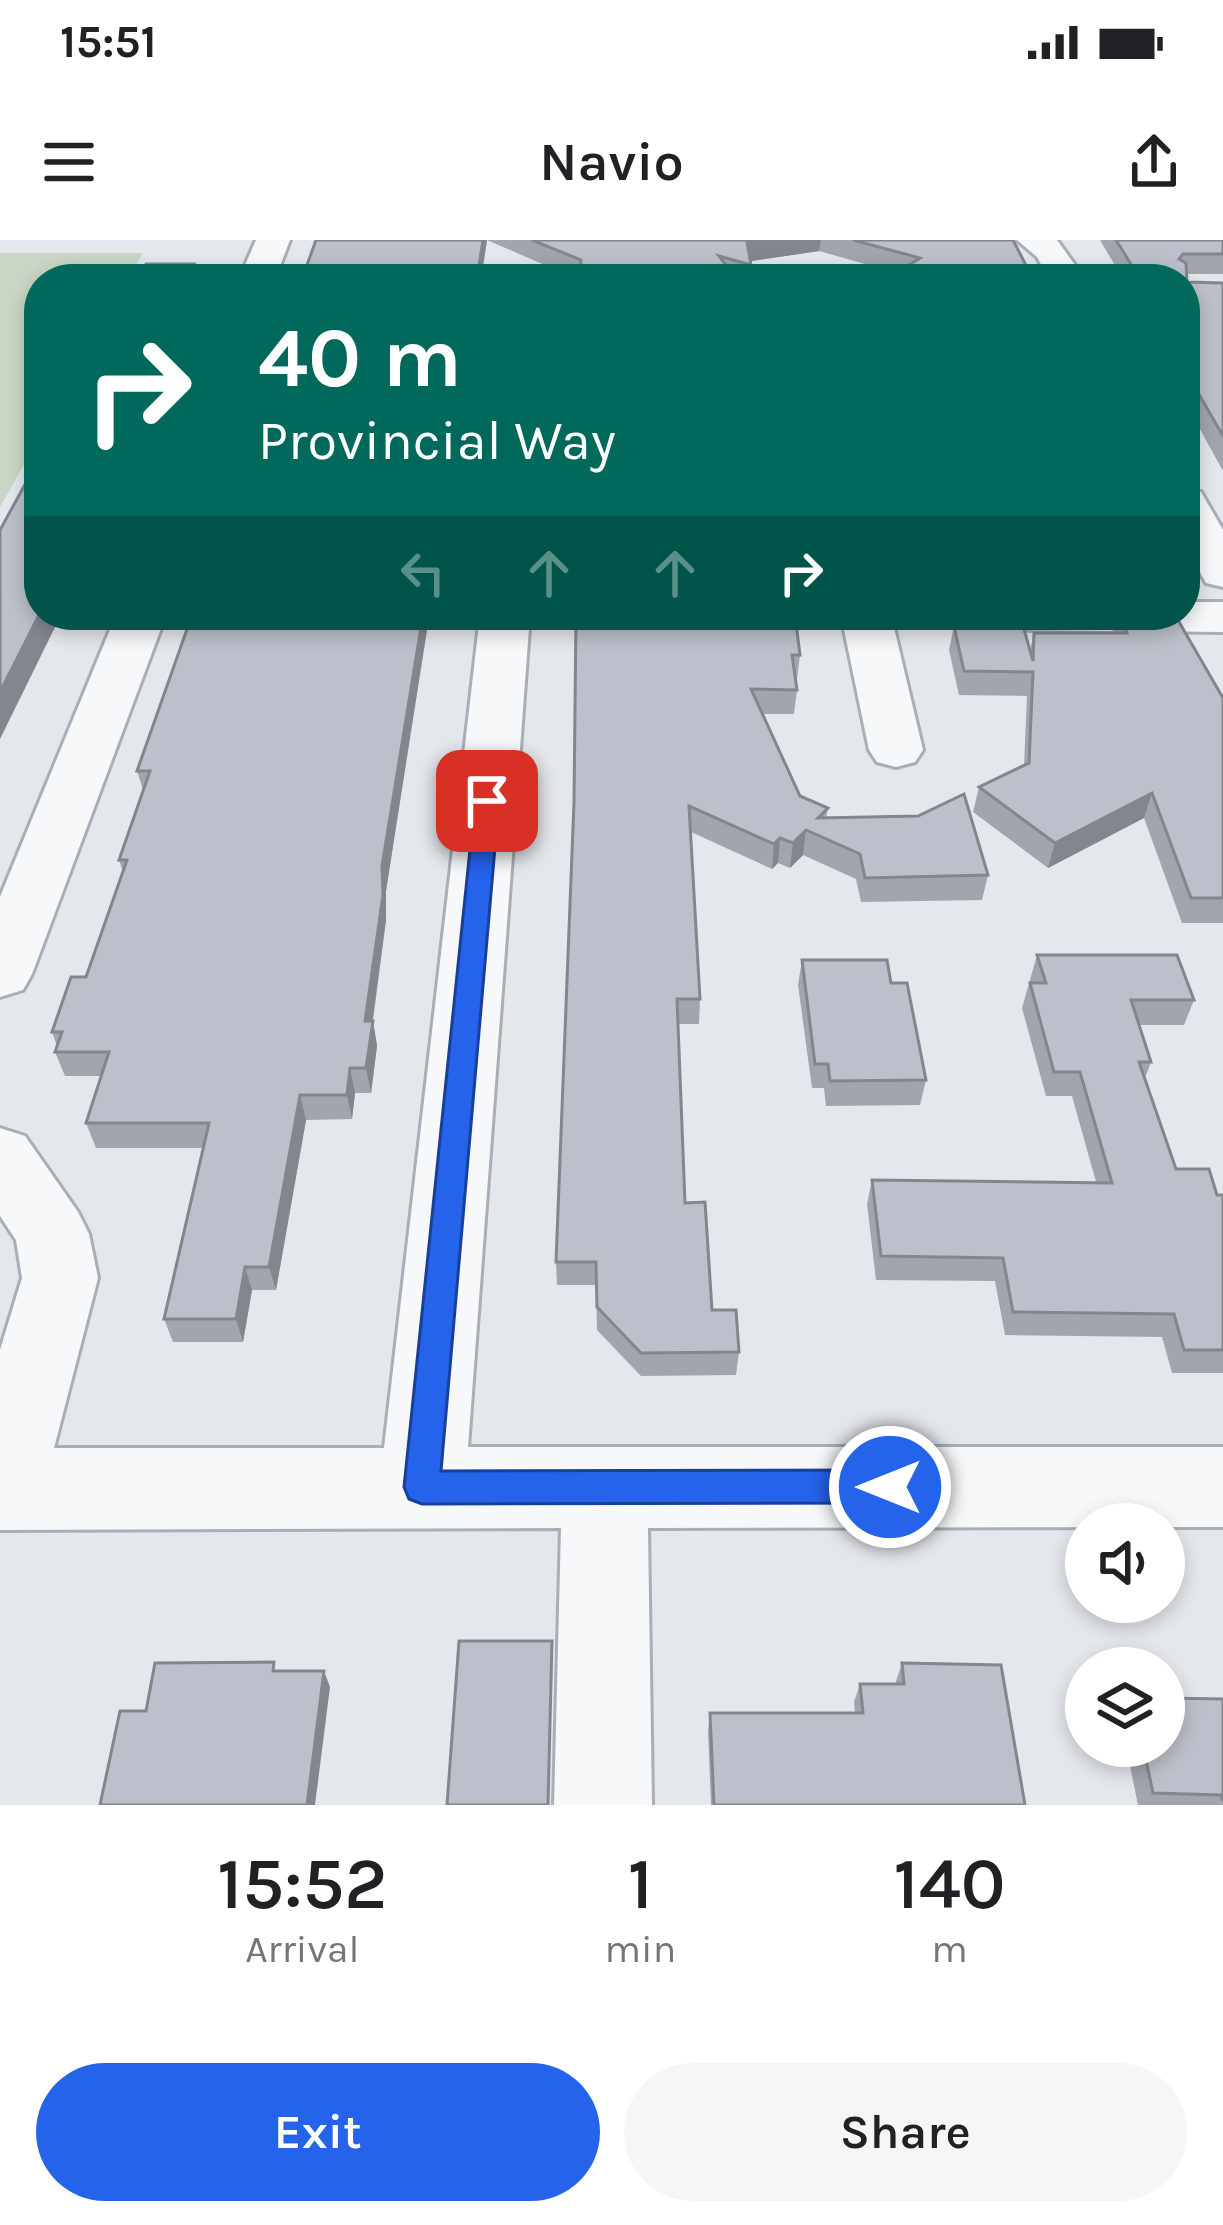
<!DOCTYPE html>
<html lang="en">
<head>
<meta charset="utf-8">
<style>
  :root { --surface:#fff; --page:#f6f6f6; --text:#202124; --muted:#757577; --accent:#2563eb }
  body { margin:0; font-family:Karla,sans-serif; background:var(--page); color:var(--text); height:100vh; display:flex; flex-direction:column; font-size:45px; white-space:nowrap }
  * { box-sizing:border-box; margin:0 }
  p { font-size:39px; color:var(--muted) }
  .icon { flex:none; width:66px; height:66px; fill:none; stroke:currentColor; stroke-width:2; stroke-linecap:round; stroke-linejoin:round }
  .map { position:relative; height:1565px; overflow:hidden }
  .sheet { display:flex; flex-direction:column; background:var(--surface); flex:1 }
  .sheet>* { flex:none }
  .top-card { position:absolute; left:24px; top:24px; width:1176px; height:366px; border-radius:48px; box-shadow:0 6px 18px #0003; background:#00695c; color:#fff; overflow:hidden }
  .tools { position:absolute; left:1065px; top:1263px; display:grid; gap:24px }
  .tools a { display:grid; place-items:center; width:120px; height:120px; border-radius:50%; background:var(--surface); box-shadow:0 6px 18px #0003; font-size:60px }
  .pin { position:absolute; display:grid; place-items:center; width:102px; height:102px; color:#fff; margin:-51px; border-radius:24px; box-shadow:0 6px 18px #0006 }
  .me { position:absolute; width:132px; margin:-66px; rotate:270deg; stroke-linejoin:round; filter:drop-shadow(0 0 9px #0008) }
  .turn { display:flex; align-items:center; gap:42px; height:252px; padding:0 36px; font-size:54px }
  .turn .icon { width:156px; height:156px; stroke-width:2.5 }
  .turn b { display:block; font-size:84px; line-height:102px }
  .lanes { display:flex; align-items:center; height:114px; padding:0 36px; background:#0003; justify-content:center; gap:60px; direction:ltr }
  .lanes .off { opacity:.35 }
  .eta { display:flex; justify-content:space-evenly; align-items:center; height:204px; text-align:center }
  .eta b { font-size:72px; font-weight:600; line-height:84px }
  .cta { display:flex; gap:24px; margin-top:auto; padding:24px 36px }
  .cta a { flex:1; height:138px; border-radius:72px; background:var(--accent); color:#fff; font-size:48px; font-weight:600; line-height:138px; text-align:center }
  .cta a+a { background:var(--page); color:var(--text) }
  .status { display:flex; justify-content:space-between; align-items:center; height:84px; padding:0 60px; background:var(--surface); direction:ltr }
  .status svg { height:33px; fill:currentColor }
  header { display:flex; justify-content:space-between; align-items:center; height:156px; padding:0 36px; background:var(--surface); font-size:54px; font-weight:600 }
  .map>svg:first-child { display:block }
</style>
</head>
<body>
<div class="status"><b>15:51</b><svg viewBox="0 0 49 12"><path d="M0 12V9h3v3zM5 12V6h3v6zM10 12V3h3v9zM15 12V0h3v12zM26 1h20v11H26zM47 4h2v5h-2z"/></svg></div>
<header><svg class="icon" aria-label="menu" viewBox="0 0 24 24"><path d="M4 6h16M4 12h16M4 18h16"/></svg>Navio<svg class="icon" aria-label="share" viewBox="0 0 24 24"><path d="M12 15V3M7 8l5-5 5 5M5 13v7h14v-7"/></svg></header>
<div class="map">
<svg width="1223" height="1565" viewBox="0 0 1223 1565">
  <rect width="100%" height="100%" fill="#e4e7ec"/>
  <path fill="#c9d6c5" d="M 0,13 L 143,13 L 128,39 L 39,39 L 39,198 L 0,267 Z"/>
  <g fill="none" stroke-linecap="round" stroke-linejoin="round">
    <defs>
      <g id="minor">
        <path d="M 256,0 L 290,0 L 275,39 L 239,39 Z"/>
        <path d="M 1017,0 L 1057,0 L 1085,39 L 1049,39 L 1037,17 Z"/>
        <path d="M 1185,248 L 1201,252 L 1223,290 L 1223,347 L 1206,343 L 1185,305 Z"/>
        <path d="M 1185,362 L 1223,362 L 1223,392 L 1029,390 L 1012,385 L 1004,375 L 1185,375 Z"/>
        <path d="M 116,375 L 166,375 L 32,734 L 23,750 L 0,757 L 0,657 Z"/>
        <path d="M 480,375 L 530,375 L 468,1207 L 1223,1207 L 1223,1287 L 648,1288 L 652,1565 L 554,1565 L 561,1288 L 0,1290 L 0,1110 L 22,1038 L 16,1000 L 0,976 L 0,888 L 25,896 L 78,972 L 89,994 L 98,1038 L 54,1208 L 384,1208 Z"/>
        <path d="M 841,375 L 891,375 L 923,510 L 915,522 L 896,527 L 877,522 L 869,510 Z"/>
      </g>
    </defs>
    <use href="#minor" stroke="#a9aeb7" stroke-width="6"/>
    <use href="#minor" fill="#f7f8fa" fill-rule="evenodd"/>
  </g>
  <g fill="#a1a5ae">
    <path d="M 316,0 L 1013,0 L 897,33 L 819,11 L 750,21 L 750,39 L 577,39 L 487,0 L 481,39 L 302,39 Z"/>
    <path d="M 1100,0 L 1223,0 L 1223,34 L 1187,34 L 1187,42 L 1223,43 L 1223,231 L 1185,162 L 1185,39 L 1123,39 Z"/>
    <path d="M 192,375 L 428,375 L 386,651 L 386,680 L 373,781 L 377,806 L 371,853 L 355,853 L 352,879 L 306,880 L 276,1050 L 252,1050 L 243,1102 L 173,1102 L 164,1079 L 203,908 L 96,908 L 86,883 L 101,836 L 65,836 L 55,812 L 57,806 L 52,792 L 86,737 L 123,632 L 119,620 L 143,550 L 137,531 Z"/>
    <path d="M 576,375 L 800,415 L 797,439 L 795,439 L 797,450 L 794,474 L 762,474 L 800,556 L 828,568 L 826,578 L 988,635 L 982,660 L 861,662 L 856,639 L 803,615 L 790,628 L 778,623 L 772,629 L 691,592 L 700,759 L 699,784 L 678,784 L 685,963 L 712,1070 L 739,1112 L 736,1135 L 641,1136 L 597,1090 L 596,1045 L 557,1045 L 556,1022 L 574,562 Z"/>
    <path d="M 967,375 L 1020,375 L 1030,410 L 1034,393 L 1112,393 L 1117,375 L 1175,375 L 1223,458 L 1223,683 L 1182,683 L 1144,578 L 1048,628 L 973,572 L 979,547 L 1024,526 L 1027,456 L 959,455 L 949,410 L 954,386 L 970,386 Z"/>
    <path d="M 1037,715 L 1194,760 L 1184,785 L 1139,785 L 1151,822 L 1145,838 L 1176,929 L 1217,955 L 1223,955 L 1223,1133 L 1172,1133 L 1162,1097 L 1005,1095 L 995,1041 L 876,1040 L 867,964 L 872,940 L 1096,942 L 1072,856 L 1046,856 L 1022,768 Z"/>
    <path d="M 802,720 L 891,743 L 926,840 L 920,865 L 826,866 L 824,848 L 812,848 L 798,745 Z"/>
    <path d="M 902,1423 L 1025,1565 L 711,1565 L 708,1491 L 710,1473 L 855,1473 L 854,1462 L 860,1444 L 895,1444 Z"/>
    <path d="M 1223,1459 L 1223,1565 L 1138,1565 L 1126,1506 L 1164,1506 Z"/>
  </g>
  <g fill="#83868d">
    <path d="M 483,0 L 487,0 L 481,39 L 477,39 Z"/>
    <path d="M 761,0 L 821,0 L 819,11 L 746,22 L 747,2 Z"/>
    <path d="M 39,375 L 61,375 L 0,499 L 0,452 Z"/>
    <path d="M 423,375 L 428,375 L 428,384 L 386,651 L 386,680 L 369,806 L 365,781 L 382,626 Z"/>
    <path d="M 1152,553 L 1144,578 L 1048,628 L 1055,603 Z"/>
    <path d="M 806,590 L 803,615 L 790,628 L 793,603 Z"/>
    <path d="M 780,598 L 778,623 L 772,629 L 774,604 Z"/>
    <path d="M 373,781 L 377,806 L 371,853 L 366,828 Z"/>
    <path d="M 350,828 L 355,853 L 352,879 L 347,855 Z"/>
    <path d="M 300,855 L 306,880 L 276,1050 L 269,1027 Z"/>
    <path d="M 245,1027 L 252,1050 L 243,1102 L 236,1079 Z"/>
    <path d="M 324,1431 L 330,1447 L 315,1565 L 307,1565 Z"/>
  </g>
  <g fill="#bbc0ca" stroke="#83868d" stroke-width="3">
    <path d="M 316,0 L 483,0 L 477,39 L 302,39 Z"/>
    <path d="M 532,0 L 761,0 L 747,2 L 751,25 L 719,16 L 737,39 L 580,39 L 581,20 Z"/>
    <path d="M 853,0 L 1013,0 L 1033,39 L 887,39 L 920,18 Z"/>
    <path d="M 1116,0 L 1223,0 L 1223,14 L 1183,14 L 1179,19 L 1186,23 L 1187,42 L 1223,43 L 1223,196 L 1185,130 L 1185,39 L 1140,39 Z"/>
    <path d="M 146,24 L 194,24 L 192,28 L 197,28 L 192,39 L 138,39 Z"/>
    <path d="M 39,219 L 39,375 L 0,452 L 0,290 Z"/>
    <path d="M 192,375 L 423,375 L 382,626 L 383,655 L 365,781 L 373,781 L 366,828 L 350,828 L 347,855 L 300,855 L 269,1027 L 245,1027 L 236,1079 L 164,1079 L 209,883 L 86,883 L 109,812 L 55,812 L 62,792 L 52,792 L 71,737 L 86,737 L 127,620 L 119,620 L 150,531 L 137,531 Z"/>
    <path d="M 576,375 L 795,375 L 800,415 L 792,415 L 797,450 L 751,449 L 800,556 L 828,568 L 818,578 L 918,576 L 964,554 L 988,635 L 865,638 L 860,614 L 806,590 L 793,603 L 780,598 L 774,604 L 689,566 L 700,759 L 677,759 L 685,963 L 705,962 L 712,1070 L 736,1070 L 739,1112 L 641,1113 L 597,1067 L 596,1022 L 556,1022 L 574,562 Z"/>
    <path d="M 979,375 L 1020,375 L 1033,421 L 1034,393 L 1127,393 L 1120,375 L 1175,375 L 1223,458 L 1223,658 L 1191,658 L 1152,553 L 1055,603 L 979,547 L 1029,523 L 1033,432 L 964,431 L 954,386 L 983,387 Z"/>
    <path d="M 1037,715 L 1177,715 L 1194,760 L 1131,760 L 1151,822 L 1139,822 L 1176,929 L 1209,929 L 1217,955 L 1223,955 L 1223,1110 L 1184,1110 L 1174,1074 L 1013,1072 L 1003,1018 L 881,1016 L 872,940 L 1112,943 L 1080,832 L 1054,832 L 1030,743 L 1046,743 Z"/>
    <path d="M 802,720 L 887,720 L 891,743 L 907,743 L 926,840 L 830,841 L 828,824 L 815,824 Z"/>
    <path d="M 459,1401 L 552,1401 L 548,1565 L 447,1565 Z"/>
    <path d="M 274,1422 L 273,1431 L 324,1431 L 307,1565 L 100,1565 L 120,1471 L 146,1471 L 155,1423 Z"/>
    <path d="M 902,1423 L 1001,1425 L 1025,1565 L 714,1565 L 710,1473 L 863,1473 L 860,1444 L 904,1444 Z"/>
    <path d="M 1164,1458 L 1223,1459 L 1223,1561 L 1221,1555 L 1153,1553 L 1143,1506 L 1164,1506 Z"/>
  </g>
  <path fill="#2563eb" stroke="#184099" stroke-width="3" d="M 487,553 L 499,561 L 441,1231 L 890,1230 L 903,1235 L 908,1247 L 903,1259 L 890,1263 L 422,1264 L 409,1259 L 404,1247 L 475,561 Z"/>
</svg>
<div class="tools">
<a><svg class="icon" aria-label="sound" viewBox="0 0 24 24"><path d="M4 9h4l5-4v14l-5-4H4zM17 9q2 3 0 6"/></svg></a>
<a><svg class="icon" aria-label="layers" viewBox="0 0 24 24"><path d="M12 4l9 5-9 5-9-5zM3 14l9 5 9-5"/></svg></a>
</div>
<div class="pin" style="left:487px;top:561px;background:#d93025"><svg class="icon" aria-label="arrive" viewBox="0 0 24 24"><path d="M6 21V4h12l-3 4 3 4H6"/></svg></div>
<svg class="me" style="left:890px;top:1247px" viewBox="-20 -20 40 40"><circle r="17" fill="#2563eb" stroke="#fff" stroke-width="3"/><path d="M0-11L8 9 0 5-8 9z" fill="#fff"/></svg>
<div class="top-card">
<div class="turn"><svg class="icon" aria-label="right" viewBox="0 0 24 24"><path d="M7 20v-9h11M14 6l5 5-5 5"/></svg><div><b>40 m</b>Provincial Way</div></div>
<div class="lanes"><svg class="icon off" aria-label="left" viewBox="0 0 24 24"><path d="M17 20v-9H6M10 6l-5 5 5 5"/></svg><svg class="icon off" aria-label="ahead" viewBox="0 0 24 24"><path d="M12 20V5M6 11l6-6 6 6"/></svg><svg class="icon off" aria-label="ahead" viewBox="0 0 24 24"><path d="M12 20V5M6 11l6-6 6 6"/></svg><svg class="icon" aria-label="right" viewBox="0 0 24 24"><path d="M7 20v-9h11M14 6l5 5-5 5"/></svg></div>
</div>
</div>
<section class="sheet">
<div class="eta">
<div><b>15:52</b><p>Arrival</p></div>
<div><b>1</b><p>min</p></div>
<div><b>140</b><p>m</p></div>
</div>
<div class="cta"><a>Exit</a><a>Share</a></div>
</section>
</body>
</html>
